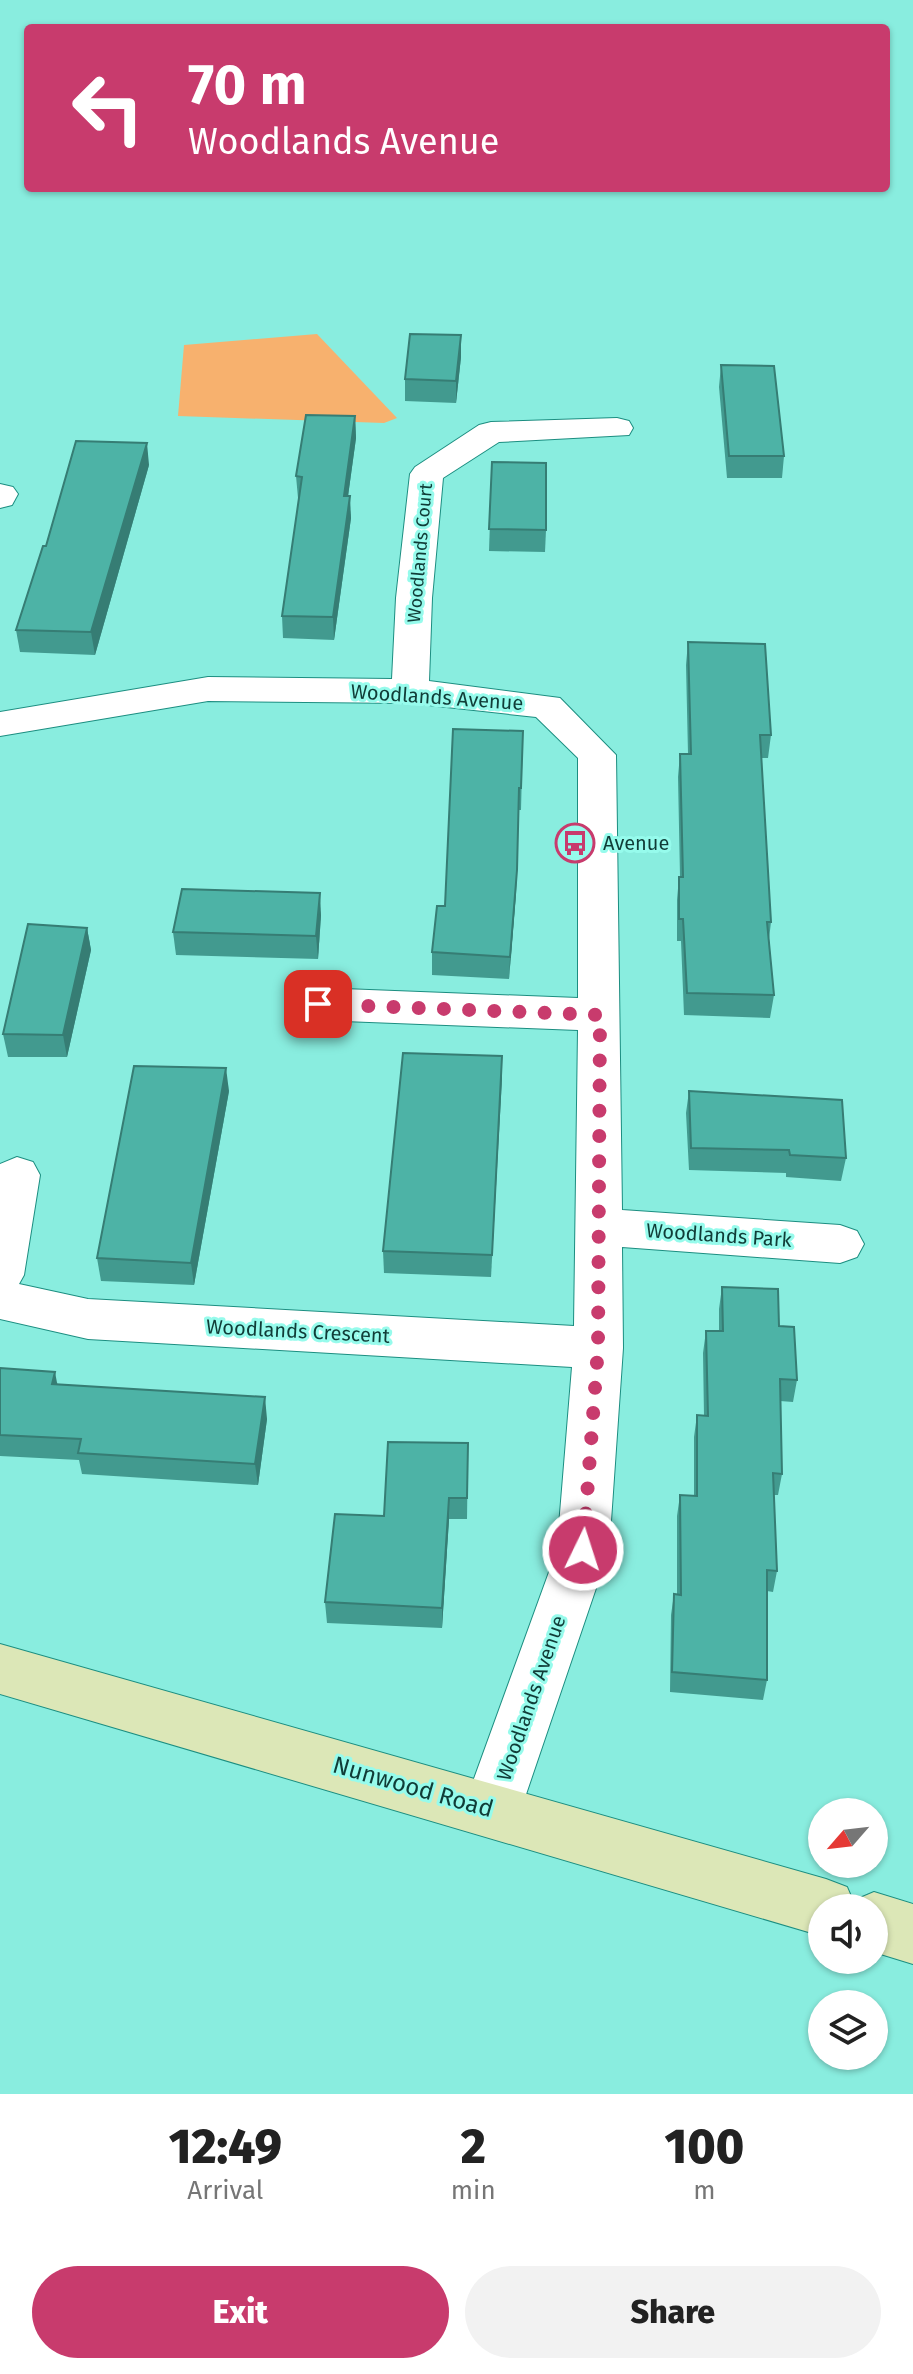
<!DOCTYPE html>
<html lang="en">
<head>
<meta charset="utf-8">
<style>
  :root { --surface:#fff; --page:#f2f2f2; --text:#222; --muted:#767676; --accent:#c83b6d }
  body { margin:0; font-family:"Fira Sans",sans-serif; background:var(--page); color:var(--text); height:100vh; display:flex; flex-direction:column; font-size:30px; white-space:nowrap }
  * { box-sizing:border-box; margin:0 }
  p { font-size:26px; color:var(--muted) }
  .icon { flex:none; width:44px; height:44px; fill:none; stroke:currentColor; stroke-width:2; stroke-linecap:round; stroke-linejoin:round }
  .map { position:relative; height:2094px; overflow:hidden }
  .panel { display:flex; flex-direction:column; background:var(--surface); flex:1 }
  .panel>* { flex:none }
  .guide { position:absolute; left:24px; top:24px; width:866px; height:168px; border-radius:8px; box-shadow:0 2px 6px #0004; background:#c83b6d; color:#fff; overflow:hidden }
  .needle { width:52px; rotate:242deg }
  .buttons { position:absolute; left:808px; top:1798px; display:grid; gap:16px }
  .buttons a { display:grid; place-items:center; width:80px; height:80px; border-radius:50%; background:var(--surface); box-shadow:0 2px 6px #0004; font-size:40px }
  .pin { position:absolute; display:grid; place-items:center; width:68px; height:68px; color:#fff; margin:-34px; border-radius:16px; box-shadow:0 4px 12px #0006 }
  .me { position:absolute; width:88px; margin:-44px; rotate:4deg; stroke-linejoin:round; filter:drop-shadow(0 0 6px #0008) }
  .turn { display:flex; align-items:center; gap:28px; height:168px; padding:0 32px; font-size:36px }
  .turn .icon { width:104px; height:104px; stroke-width:2.5 }
  .turn b { display:block; font-size:56px; line-height:68px }
  .eta { display:flex; justify-content:space-evenly; align-items:center; height:136px; text-align:center }
  .eta b { font-size:48px; font-weight:800; line-height:56px }
  .cta { display:flex; gap:16px; margin-top:auto; padding:16px 32px }
  .cta a { flex:1; height:92px; border-radius:48px; background:var(--accent); color:#fff; font-size:32px; font-weight:800; line-height:92px; text-align:center }
  .cta a+a { background:var(--page); color:var(--text) }
  .map>svg:first-child { display:block }
</style>
</head>
<body>
<div class="map">
<svg width="913" height="2094" viewBox="0 0 913 2094">
  <rect width="100%" height="100%" fill="#89eddf"/>
  <path fill="#f7b16e" d="M 317,334 L 397,418 L 384,423 L 178,416 L 184,345 Z"/>
  <g fill="none" stroke-linecap="round" stroke-linejoin="round">
    <defs>
      <g id="street">
        <path d="M 617,418 L 629,421 L 633,428 L 629,435 L 499,442 L 443,478 L 432,598 L 429,681 L 560,698 L 616,755 L 622,1210 L 840,1225 L 857,1231 L 864,1244 L 857,1257 L 840,1263 L 622,1247 L 623,1348 L 609,1550 L 521,1809 L 512,1828 L 492,1837 L 472,1828 L 463,1809 L 557,1550 L 572,1367 L 88,1339 L 0,1319 L 0,1164 L 17,1157 L 33,1162 L 40,1175 L 24,1275 L 19,1284 L 88,1299 L 574,1326 L 578,1030 L 318,1020 L 303,1015 L 296,1004 L 303,993 L 318,988 L 578,998 L 578,758 L 536,717 L 410,703 L 208,701 L 0,736 L 0,712 L 208,677 L 392,679 L 396,598 L 410,474 L 415,467 L 479,425 L 491,422 Z"/>
        <path d="M 0,484 L 13,487 L 18,494 L 12,505 L 0,508 Z"/>
      </g>
      <path id="secondary" d="M 0,1644 L 826,1879 L 847,1887 L 853,1901 L 874,1892 L 913,1904 L 913,1964 L 874,1952 L 874,1908 L 822,1908 L 822,1936 L 0,1694 Z"/>
    </defs>
    <use href="#street" stroke="#1c8e81" stroke-width="2"/>
    <use href="#secondary" stroke="#1c8e81" stroke-width="2"/>
    <use href="#street" fill="#fff" fill-rule="evenodd"/>
    <use href="#secondary" fill="#dce7b7" fill-rule="evenodd"/>
  </g>
  <g fill="#429a8f">
    <path d="M 461,335 L 461,357 L 456,403 L 405,401 L 405,379 Z"/>
    <path d="M 721,365 L 784,456 L 782,478 L 727,478 L 719,387 Z"/>
    <path d="M 355,416 L 356,438 L 348,496 L 351,518 L 334,640 L 283,638 L 282,616 L 299,499 L 298,498 L 296,476 Z"/>
    <path d="M 492,462 L 546,530 L 545,552 L 489,551 Z"/>
    <path d="M 149,465 L 95,655 L 20,652 L 16,630 L 46,546 Z"/>
    <path d="M 688,642 L 771,735 L 768,758 L 761,758 L 771,922 L 769,939 L 774,995 L 770,1018 L 684,1015 L 681,941 L 677,941 L 677,900 L 679,877 L 680,877 L 678,777 L 680,754 L 688,754 L 686,665 Z"/>
    <path d="M 523,731 L 521,810 L 518,810 L 516,893 L 509,979 L 432,975 L 432,952 L 445,906 Z"/>
    <path d="M 321,915 L 318,959 L 176,955 L 173,932 Z"/>
    <path d="M 87,928 L 91,950 L 67,1057 L 8,1057 L 3,1034 Z"/>
    <path d="M 502,1056 L 491,1277 L 384,1273 L 383,1251 Z"/>
    <path d="M 229,1091 L 194,1285 L 101,1281 L 97,1258 Z"/>
    <path d="M 689,1091 L 846,1158 L 841,1181 L 786,1177 L 786,1173 L 689,1170 L 686,1113 Z"/>
    <path d="M 722,1287 L 779,1326 L 797,1380 L 793,1402 L 780,1401 L 782,1474 L 778,1495 L 774,1495 L 777,1571 L 773,1592 L 767,1591 L 767,1680 L 763,1700 L 670,1692 L 671,1615 L 674,1594 L 677,1594 L 677,1516 L 680,1495 L 694,1496 L 694,1437 L 697,1415 L 704,1416 L 703,1353 L 706,1331 L 719,1331 L 719,1309 Z"/>
    <path d="M 0,1368 L 57,1385 L 267,1419 L 258,1485 L 82,1474 L 79,1460 L 0,1456 Z"/>
    <path d="M 468,1443 L 467,1519 L 449,1519 L 442,1628 L 327,1623 L 325,1602 L 384,1516 Z"/>
  </g>
  <g fill="#367d74">
    <path d="M 461,335 L 461,357 L 456,403 L 456,381 Z"/>
    <path d="M 355,416 L 356,438 L 345,518 L 344,496 Z"/>
    <path d="M 147,443 L 149,465 L 95,655 L 91,632 Z"/>
    <path d="M 350,496 L 351,518 L 334,640 L 333,617 Z"/>
    <path d="M 517,870 L 516,893 L 509,979 L 510,957 Z"/>
    <path d="M 320,893 L 321,915 L 318,959 L 316,936 Z"/>
    <path d="M 87,928 L 91,950 L 67,1057 L 63,1035 Z"/>
    <path d="M 502,1056 L 502,1079 L 491,1277 L 492,1255 Z"/>
    <path d="M 226,1068 L 229,1091 L 194,1285 L 191,1263 Z"/>
    <path d="M 55,1372 L 59,1393 L 52,1384 Z"/>
    <path d="M 265,1397 L 267,1419 L 258,1485 L 255,1464 Z"/>
    <path d="M 449,1498 L 449,1519 L 442,1628 L 442,1608 Z"/>
  </g>
  <g fill="#4db3a6" stroke="#367d74" stroke-width="2">
    <path d="M 410,334 L 461,335 L 456,381 L 405,379 Z"/>
    <path d="M 721,365 L 774,366 L 784,456 L 729,456 Z"/>
    <path d="M 306,415 L 355,416 L 344,496 L 350,496 L 333,617 L 282,616 L 302,477 L 296,476 Z"/>
    <path d="M 76,441 L 147,443 L 91,632 L 16,630 L 43,546 L 46,546 Z"/>
    <path d="M 492,462 L 546,463 L 546,530 L 489,529 Z"/>
    <path d="M 688,642 L 765,644 L 771,735 L 760,735 L 771,922 L 767,922 L 774,995 L 687,993 L 683,919 L 679,919 L 679,877 L 683,877 L 680,754 L 691,754 Z"/>
    <path d="M 453,729 L 523,731 L 521,788 L 519,788 L 517,870 L 510,957 L 432,952 L 437,906 L 445,906 Z"/>
    <path d="M 182,889 L 320,893 L 316,936 L 173,932 Z"/>
    <path d="M 28,924 L 87,928 L 63,1035 L 3,1034 Z"/>
    <path d="M 403,1053 L 502,1056 L 492,1255 L 383,1251 Z"/>
    <path d="M 134,1066 L 226,1068 L 191,1263 L 97,1258 Z"/>
    <path d="M 689,1091 L 842,1100 L 846,1158 L 790,1155 L 789,1150 L 691,1148 Z"/>
    <path d="M 722,1287 L 778,1289 L 779,1326 L 794,1327 L 797,1380 L 780,1379 L 782,1474 L 773,1473 L 777,1571 L 767,1570 L 767,1680 L 672,1672 L 674,1594 L 681,1595 L 680,1495 L 697,1496 L 697,1415 L 708,1416 L 706,1331 L 723,1331 Z"/>
    <path d="M 0,1368 L 55,1372 L 52,1384 L 265,1397 L 255,1464 L 78,1453 L 81,1439 L 0,1435 Z"/>
    <path d="M 388,1442 L 468,1443 L 467,1498 L 449,1498 L 442,1608 L 325,1602 L 335,1514 L 384,1516 Z"/>
  </g>
  <g fill="none" stroke-linecap="round" stroke-linejoin="round">
    <path stroke="#c83b6d" stroke-width="14" stroke-dasharray="0 25.2" d="M 318,1004 L 600,1015 L 598,1348 L 583,1550"/>
  </g>
  <defs>
    <symbol id="bus-ring" viewBox="-11 -11 22 22"><circle r="9.5" fill="#96fbec" stroke="#c83b6d" stroke-width="1.5"/><path d="M-5-6H5V4H4V6H2V4H-2V6H-4V4H-5ZM-3.5-4V0h7V-4ZM-3.5 1.2v1.5H-2V1.2ZM2 1.2v1.5H3.5V1.2Z" fill="#c83b6d"/></symbol>
  </defs>
  <g fill-rule="evenodd">
    <use href="#bus-ring" x="553" y="821" width="44" height="44"/>
  </g>
  <g text-anchor="middle" dominant-baseline="central" stroke-width="6" stroke-linejoin="round" paint-order="stroke">
    <g font-size="18" fill="#103c37" stroke="#96fbec">
      <text transform="translate(420 553) rotate(-85)">Woodlands Court</text>
    </g>
    <g font-size="20" fill="#103c37" stroke="#96fbec">
      <text transform="translate(437 697) rotate(4)">Woodlands Avenue</text>
      <text transform="translate(719 1235) rotate(4)">Woodlands Park</text>
      <text transform="translate(298 1331) rotate(3)">Woodlands Crescent</text>
      <text transform="translate(531 1698) rotate(-71)">Woodlands Avenue</text>
    </g>
    <g font-size="20" fill="#103c37" stroke="#96fbec" text-anchor="start">
      <text x="603" y="843">Avenue</text>
    </g>
    <g font-size="24" fill="#103c37" stroke="#96fbec">
      <text transform="translate(413 1787) rotate(16)">Nunwood Road</text>
    </g>
  </g>
</svg>
<div class="buttons">
<a><svg class="needle" viewBox="-14 -14 28 28"><path d="M0-13l5 13h-10z" fill="#e53935"/><path d="M0 13l5-13h-10z" fill="#767676"/></svg></a>
<a><svg class="icon" aria-label="sound" viewBox="0 0 24 24"><path d="M4 9h4l5-4v14l-5-4H4zM17 9q2 3 0 6"/></svg></a>
<a><svg class="icon" aria-label="layers" viewBox="0 0 24 24"><path d="M12 4l9 5-9 5-9-5zM3 14l9 5 9-5"/></svg></a>
</div>
<div class="pin" style="left:318px;top:1004px;background:#d93025"><svg class="icon" aria-label="arrive" viewBox="0 0 24 24"><path d="M6 21V4h12l-3 4 3 4H6"/></svg></div>
<svg class="me" style="left:583px;top:1550px" viewBox="-20 -20 40 40"><circle r="17" fill="#c83b6d" stroke="#fff" stroke-width="3"/><path d="M0-11L8 9 0 5-8 9z" fill="#fff"/></svg>
<div class="guide">
<div class="turn"><svg class="icon" aria-label="left" viewBox="0 0 24 24"><path d="M17 20v-9H6M10 6l-5 5 5 5"/></svg><div><b>70 m</b>Woodlands Avenue</div></div>
</div>
</div>
<section class="panel">
<div class="eta">
<div><b>12:49</b><p>Arrival</p></div>
<div><b>2</b><p>min</p></div>
<div><b>100</b><p>m</p></div>
</div>
<div class="cta"><a>Exit</a><a>Share</a></div>
</section>
</body>
</html>
